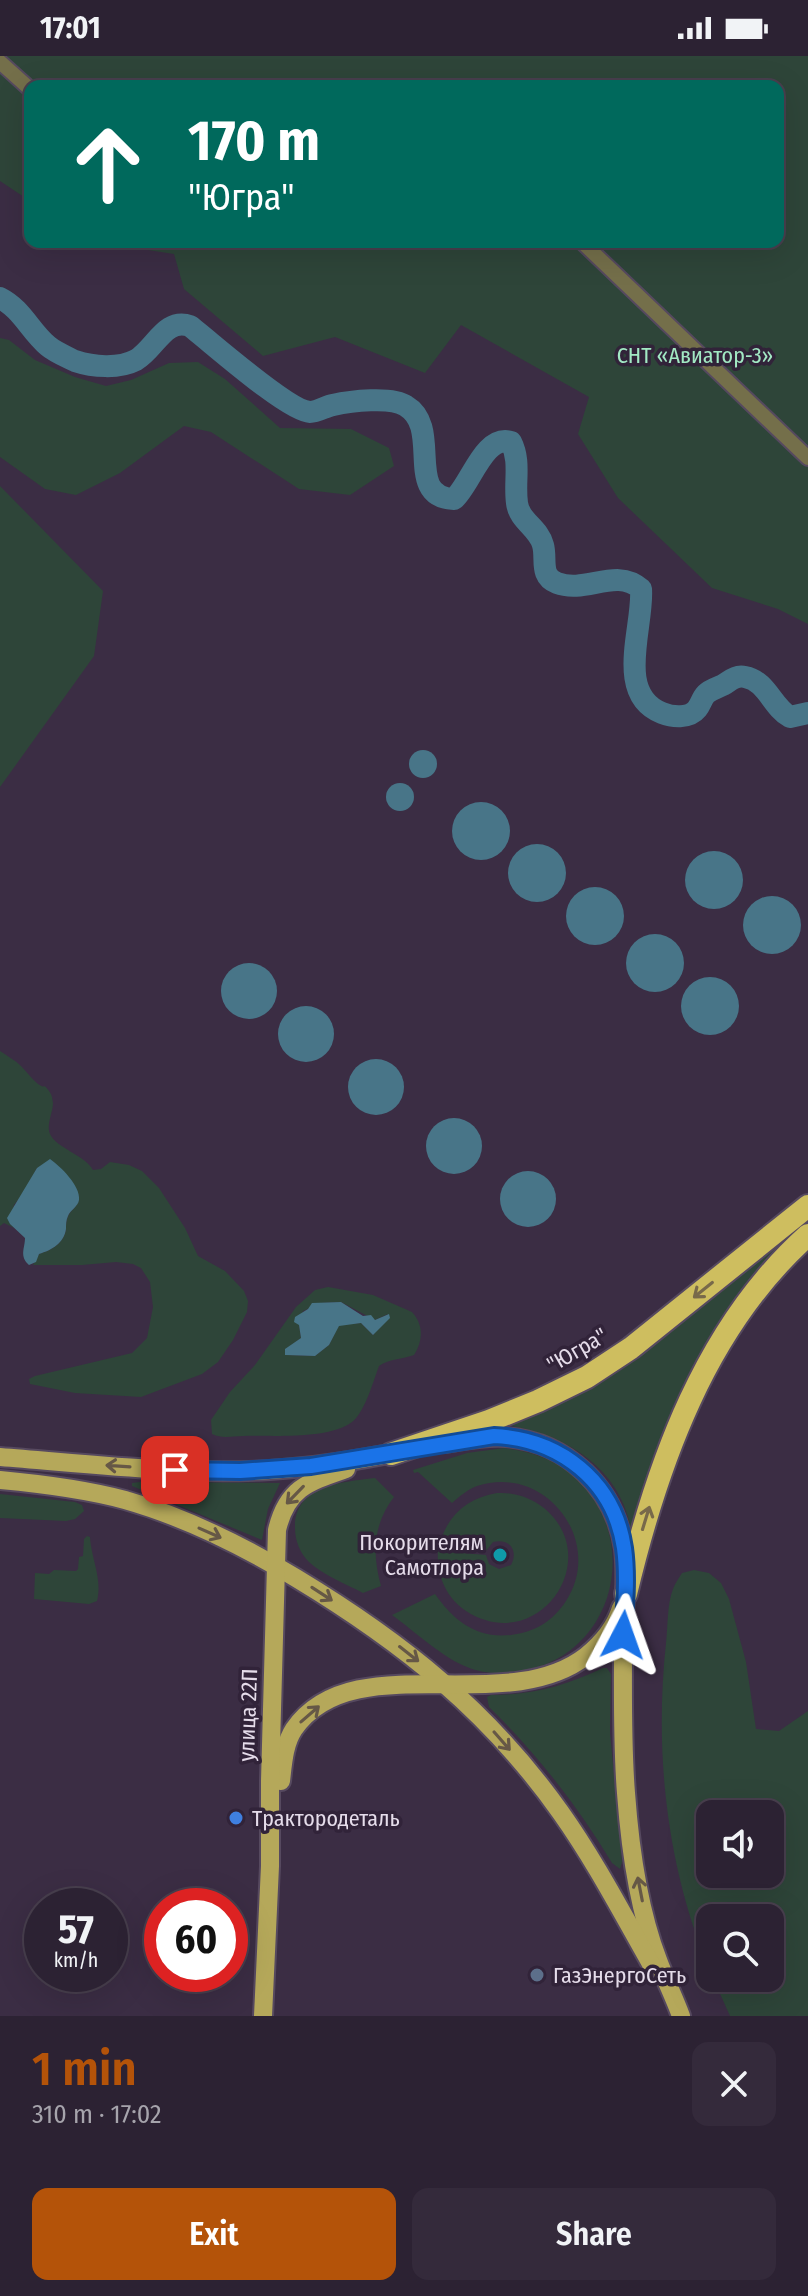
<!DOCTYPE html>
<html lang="en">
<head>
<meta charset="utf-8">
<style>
  :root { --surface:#2c2233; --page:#342a3b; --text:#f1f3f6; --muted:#a6a4ac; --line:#483f4e; --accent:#b45309 }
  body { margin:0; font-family:"Fira Sans Condensed",sans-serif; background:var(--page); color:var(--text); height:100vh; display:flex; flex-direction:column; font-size:30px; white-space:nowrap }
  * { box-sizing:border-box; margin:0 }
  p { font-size:26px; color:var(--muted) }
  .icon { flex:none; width:44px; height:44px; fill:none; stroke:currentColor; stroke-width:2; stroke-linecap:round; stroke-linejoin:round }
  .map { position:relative; height:1960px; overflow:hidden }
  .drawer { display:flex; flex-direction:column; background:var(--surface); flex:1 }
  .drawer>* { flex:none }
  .top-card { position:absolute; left:24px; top:24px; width:760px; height:168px; border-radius:16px; box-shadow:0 8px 32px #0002,0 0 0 2px var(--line); background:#00695c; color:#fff; overflow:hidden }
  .tools { position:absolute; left:696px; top:1744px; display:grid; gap:16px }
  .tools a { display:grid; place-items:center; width:88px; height:88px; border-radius:16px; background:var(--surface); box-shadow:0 8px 32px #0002,0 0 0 2px var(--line); font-size:40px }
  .speed { position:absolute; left:24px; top:1832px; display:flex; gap:16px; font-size:40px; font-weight:700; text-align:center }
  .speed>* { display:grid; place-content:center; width:104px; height:104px; border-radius:50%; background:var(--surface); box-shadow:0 8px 32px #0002,0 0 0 2px var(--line); line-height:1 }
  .speed small { font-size:20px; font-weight:400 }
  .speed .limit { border:12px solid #d22; background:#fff; color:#111 }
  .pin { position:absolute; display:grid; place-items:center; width:68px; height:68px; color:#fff; margin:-34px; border-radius:16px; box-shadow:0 4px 12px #0006 }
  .me { position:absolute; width:88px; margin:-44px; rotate:4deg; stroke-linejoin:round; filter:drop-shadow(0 0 6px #0008) }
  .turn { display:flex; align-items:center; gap:28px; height:168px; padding:0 32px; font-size:36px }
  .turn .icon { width:104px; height:104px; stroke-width:2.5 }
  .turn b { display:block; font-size:56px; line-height:68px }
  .round { display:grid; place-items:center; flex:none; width:84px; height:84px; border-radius:16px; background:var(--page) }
  .overview { display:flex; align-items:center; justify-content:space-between; height:136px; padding:0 32px }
  h1 { font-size:48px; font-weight:600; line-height:60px; color:var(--accent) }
  .action { display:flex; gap:16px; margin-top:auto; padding:16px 32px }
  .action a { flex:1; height:92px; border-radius:16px; background:var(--accent); color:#fff; font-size:32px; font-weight:600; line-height:92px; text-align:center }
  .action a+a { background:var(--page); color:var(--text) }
  .status { display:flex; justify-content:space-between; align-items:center; height:56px; padding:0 40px; background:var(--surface); direction:ltr }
  .status svg { height:22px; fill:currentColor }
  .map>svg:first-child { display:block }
</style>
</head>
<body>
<div class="status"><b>17:01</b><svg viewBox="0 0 49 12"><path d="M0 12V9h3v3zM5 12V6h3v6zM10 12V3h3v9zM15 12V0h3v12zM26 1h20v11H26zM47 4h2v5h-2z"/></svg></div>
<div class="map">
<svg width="808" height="1960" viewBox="0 0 808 1960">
  <rect width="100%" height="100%" fill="#3b2d44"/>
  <g fill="#2e4539" fill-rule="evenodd">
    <path d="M 0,0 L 808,0 L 808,568 L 778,553 L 712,532 L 618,442 L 578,378 L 589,341 L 461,269 L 425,317 L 335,281 L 263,300 L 184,233 L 174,198 L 96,186 L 778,186 L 778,30 L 30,30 L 30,145 L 0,125 Z"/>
    <path d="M 0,282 L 9,284 L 35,304 L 75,321 L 106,330 L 131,324 L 169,307 L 198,306 L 225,323 L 280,372 L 351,373 L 389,392 L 394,410 L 350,439 L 299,433 L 211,376 L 184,370 L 120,417 L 76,439 L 45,433 L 0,401 Z"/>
    <path d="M 0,430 L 103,535 L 94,600 L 0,731 Z"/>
    <path d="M 0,995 C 7,1000 15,1004 21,1010 C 27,1016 32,1023 38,1028 C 47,1034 42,1026 49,1035 C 52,1039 52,1041 53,1047 C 53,1056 46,1069 50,1078 C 56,1092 85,1099 93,1114 L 101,1113 L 110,1106 L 129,1109 L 142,1115 L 159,1132 L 185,1172 L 198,1200 L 225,1215 L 244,1235 L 248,1245 L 247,1256 L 233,1284 L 218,1306 L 202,1318 L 141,1341 L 75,1337 L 30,1328 L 29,1323 L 35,1320 L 132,1297 L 147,1282 L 153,1251 L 150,1226 L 141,1212 L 133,1208 L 116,1206 L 82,1209 L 33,1209 L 39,1198 C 52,1194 64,1187 66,1173 C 66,1169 66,1165 68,1160 C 72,1152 81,1149 78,1138 C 73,1123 63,1119 55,1107 L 37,1112 L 24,1136 L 14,1149 L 10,1168 L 14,1172 L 4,1167 L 0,1170 Z"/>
    <path d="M 808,1160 L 808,1169 L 771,1202 L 632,1480 C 624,1416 571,1381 512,1370 L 512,1367 L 563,1345 L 610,1318 Z"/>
    <path d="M 328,1231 L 373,1239 L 412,1256 C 424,1269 423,1285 414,1299 C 403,1303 388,1303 379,1310 C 373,1326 365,1356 352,1366 C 328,1384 272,1379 243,1380 C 231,1380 223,1383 212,1378 L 211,1364 L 230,1336 L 255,1309 L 296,1251 L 315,1234 ZM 341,1246 L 375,1264 L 388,1258 L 373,1279 L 361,1267 L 339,1269 L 329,1289 L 315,1300 L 286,1299 L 286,1293 L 301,1282 L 299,1269 L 303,1255 L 321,1247 Z"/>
    <path d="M 504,1392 C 528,1395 552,1402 571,1418 C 642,1476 619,1594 527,1614 C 508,1618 485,1619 467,1611 C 443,1602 413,1574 392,1559 L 435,1538 C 454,1565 477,1583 511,1579 C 535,1576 553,1565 566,1545 C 605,1485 545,1407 477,1430 C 467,1434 460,1440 452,1447 L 418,1416 L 414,1417 L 413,1414 L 467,1397 Z"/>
    <path d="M 375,1422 L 394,1441 C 373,1468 372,1498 381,1530 L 363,1537 C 346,1528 323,1519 309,1506 C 300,1497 295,1485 295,1472 C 294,1429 343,1426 375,1422 Z"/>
    <path d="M 140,1426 L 280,1427 L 268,1453 L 262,1484 L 132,1430 L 132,1427 Z"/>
    <path d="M 497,1437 C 514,1436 530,1441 544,1452 C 606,1503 538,1601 466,1555 C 446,1542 436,1518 438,1495 L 486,1499 L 489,1508 L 499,1513 L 511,1509 C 519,1494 509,1482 493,1486 L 486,1495 L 439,1491 C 446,1460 467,1442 497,1437 Z"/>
    <path d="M 0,1438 L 75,1446 L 82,1449 L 84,1455 L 75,1463 L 66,1465 L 0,1462 Z"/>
    <path d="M 87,1480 L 90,1481 C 91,1501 103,1525 97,1545 L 89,1548 L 34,1543 L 35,1517 L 49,1518 L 54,1514 L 76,1515 L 78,1513 L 79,1501 L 83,1500 L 84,1483 Z"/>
    <path d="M 694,1514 L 709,1517 L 721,1527 L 729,1543 L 746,1606 L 756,1673 L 779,1675 L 808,1655 L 808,1960 L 730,1960 L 713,1922 L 770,1922 L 770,1862 L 710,1862 L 710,1916 C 667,1812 654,1699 666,1587 C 668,1570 667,1548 673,1533 C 675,1527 679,1522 682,1517 ZM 710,1758 L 770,1758 L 770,1818 L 710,1818 Z"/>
    <path d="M 603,1612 L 607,1612 L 611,1618 L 610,1676 L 622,1806 L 620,1813 L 612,1807 C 577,1749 537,1698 489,1651 L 487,1641 L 491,1639 C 533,1639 565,1630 603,1612 Z"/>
  </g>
  <g fill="#487588">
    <circle cx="423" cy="708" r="14"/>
    <circle cx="400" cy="741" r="14"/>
    <circle cx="481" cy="775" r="29"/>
    <circle cx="537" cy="817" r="29"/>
    <circle cx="714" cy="824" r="29"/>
    <circle cx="595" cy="860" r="29"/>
    <circle cx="772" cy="869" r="29"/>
    <circle cx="655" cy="907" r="29"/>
    <circle cx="249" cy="935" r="28"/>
    <circle cx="710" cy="950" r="29"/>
    <circle cx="306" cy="978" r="28"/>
    <circle cx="376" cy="1031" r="28"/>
    <circle cx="454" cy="1090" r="28"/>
    <path d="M 50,1103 C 60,1110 81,1130 79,1144 C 78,1151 70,1154 68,1160 C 66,1164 66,1169 66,1173 C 64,1187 52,1194 39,1198 L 36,1206 L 29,1209 C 19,1200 25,1192 25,1182 L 10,1168 L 7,1162 L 37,1112 Z"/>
    <circle cx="528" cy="1143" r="28"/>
    <path d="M 341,1246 L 363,1260 L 371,1259 L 375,1264 L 389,1258 L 390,1262 L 373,1279 L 361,1267 L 339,1270 L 329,1289 L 315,1300 L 285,1299 L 285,1293 L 301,1282 L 299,1269 L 294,1266 L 295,1261 L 308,1253 L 312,1247 Z"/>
  </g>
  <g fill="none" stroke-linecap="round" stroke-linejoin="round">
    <path stroke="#487588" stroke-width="22" d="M 0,242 C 22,253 30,275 48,290 C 55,296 67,301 75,305 C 93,311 119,313 136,304 C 155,293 165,261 190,270 C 212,287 288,355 310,356 C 318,356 326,350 333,349 C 350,345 392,340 406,350 C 443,372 403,441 454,443 C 471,428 484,378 511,386 C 521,406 514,425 517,447 C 519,465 539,472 543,489 C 547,503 539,520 557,527 C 586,538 616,511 641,533 C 644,570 614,638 662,657 C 672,661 689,663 697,653 C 701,648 702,642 706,638 C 711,633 717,632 723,629 C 730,625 735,619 745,621 C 767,625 772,651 790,661 L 808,657"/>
    <defs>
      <g id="minor">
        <path d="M 0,6 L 30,33"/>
        <path d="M 582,186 L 808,402"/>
      </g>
      <g id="major">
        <path d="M 445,1387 C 465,1384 486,1379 506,1381 C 567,1386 615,1432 624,1493 C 628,1526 623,1558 623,1590 C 623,1639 622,1688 626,1737 C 630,1792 638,1852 658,1904 C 665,1923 674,1941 681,1960"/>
        <path d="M 0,1401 C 90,1408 180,1419 270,1414 C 315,1411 360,1404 404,1395"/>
        <path d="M 0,1424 C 43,1428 84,1433 125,1444 C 185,1461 243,1490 296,1522 C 402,1586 489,1655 561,1757 C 595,1805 622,1857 651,1908"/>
        <path d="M 281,1725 C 283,1708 284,1688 294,1673 C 353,1588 505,1663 586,1600 C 602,1587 615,1572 621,1552"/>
        <path d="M 263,1960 L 270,1810 L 270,1725 L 277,1474 C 287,1432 308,1426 346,1413"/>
      </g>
      <g id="highway">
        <path d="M 391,1398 L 489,1365 L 538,1345 L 587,1321 L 631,1292 L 808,1150"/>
        <path d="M 626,1538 C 657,1408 705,1271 808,1179"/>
      </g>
    </defs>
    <use href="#minor" stroke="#56495f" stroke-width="18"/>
    <use href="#major" stroke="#56495f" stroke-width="22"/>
    <use href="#highway" stroke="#56495f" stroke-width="26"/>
    <use href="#minor" stroke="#746f4a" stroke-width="14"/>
    <use href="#major" stroke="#b5a85a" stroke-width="18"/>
    <use href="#highway" stroke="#cebe5f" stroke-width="22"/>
  </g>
  <defs><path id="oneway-shaft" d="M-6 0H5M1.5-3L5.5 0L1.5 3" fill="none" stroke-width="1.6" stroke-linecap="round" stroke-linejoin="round" transform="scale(2)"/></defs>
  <g stroke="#78694a">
    <use href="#oneway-shaft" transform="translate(703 1234) rotate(141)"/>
    <use href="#oneway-shaft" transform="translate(646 1462) rotate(-73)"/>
  </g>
  <g stroke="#665846">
    <use href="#oneway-shaft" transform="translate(118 1410) rotate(-176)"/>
    <use href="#oneway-shaft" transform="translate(295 1439) rotate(134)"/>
    <use href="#oneway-shaft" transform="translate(210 1477) rotate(24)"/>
    <use href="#oneway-shaft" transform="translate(322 1538) rotate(33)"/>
    <use href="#oneway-shaft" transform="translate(409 1598) rotate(38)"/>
    <use href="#oneway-shaft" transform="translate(310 1658) rotate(-41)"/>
    <use href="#oneway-shaft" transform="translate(502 1685) rotate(49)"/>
    <use href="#oneway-shaft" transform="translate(640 1833) rotate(-101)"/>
  </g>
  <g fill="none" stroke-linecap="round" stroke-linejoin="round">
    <defs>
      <path id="route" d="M 175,1414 L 240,1415 L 311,1410 L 494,1380 C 560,1383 614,1425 624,1492 C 628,1521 625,1550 623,1579"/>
    </defs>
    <use href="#route" stroke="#114b97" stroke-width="20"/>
    <use href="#route" stroke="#1a73e8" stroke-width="14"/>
  </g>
  <circle fill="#0f9aa8" stroke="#312339" stroke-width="3" cx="500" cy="1499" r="8"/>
  <circle fill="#3f7fe0" stroke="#312339" stroke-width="3" cx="236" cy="1762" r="8"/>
  <circle fill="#5c6f8a" stroke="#312339" stroke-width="3" cx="537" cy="1919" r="8"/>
  <g text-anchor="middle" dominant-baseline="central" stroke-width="7" stroke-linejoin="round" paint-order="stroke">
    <g font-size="22" fill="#a2e9c4" stroke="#312339">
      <text x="695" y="299">СНТ «Авиатор-3»</text>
    </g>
    <g font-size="22" fill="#e5dcea" stroke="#312339">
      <text transform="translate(577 1294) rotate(-30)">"Югра"</text>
      <text transform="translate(248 1659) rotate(-88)">улица 22П</text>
    </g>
    <g font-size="22" fill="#e5dcea" stroke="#312339" text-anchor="start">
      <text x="484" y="1486" text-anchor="end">Покорителям<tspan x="484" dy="25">Самотлора</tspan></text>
      <text x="252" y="1762">Трактородеталь</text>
      <text x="553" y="1919">ГазЭнергоСеть</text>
    </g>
  </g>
</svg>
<div class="tools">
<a><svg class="icon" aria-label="sound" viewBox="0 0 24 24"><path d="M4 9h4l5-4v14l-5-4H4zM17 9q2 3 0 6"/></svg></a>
<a><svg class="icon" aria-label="search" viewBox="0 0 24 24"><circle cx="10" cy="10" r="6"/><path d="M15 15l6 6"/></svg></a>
</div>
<div class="speed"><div>57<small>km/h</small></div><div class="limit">60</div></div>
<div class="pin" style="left:175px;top:1414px;background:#d93025"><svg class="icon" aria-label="arrive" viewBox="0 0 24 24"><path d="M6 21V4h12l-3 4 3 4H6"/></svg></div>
<svg class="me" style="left:623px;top:1579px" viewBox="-20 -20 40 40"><path d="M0-17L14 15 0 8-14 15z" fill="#1a73e8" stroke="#fff" stroke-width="4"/></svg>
<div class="top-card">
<div class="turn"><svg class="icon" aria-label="ahead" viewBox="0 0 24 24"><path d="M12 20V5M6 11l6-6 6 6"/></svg><div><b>170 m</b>&quot;Югра&quot;</div></div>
</div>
</div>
<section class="drawer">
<div class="overview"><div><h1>1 min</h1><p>310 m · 17:02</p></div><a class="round"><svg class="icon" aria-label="close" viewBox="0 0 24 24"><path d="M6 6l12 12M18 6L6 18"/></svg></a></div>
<div class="action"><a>Exit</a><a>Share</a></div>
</section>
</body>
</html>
